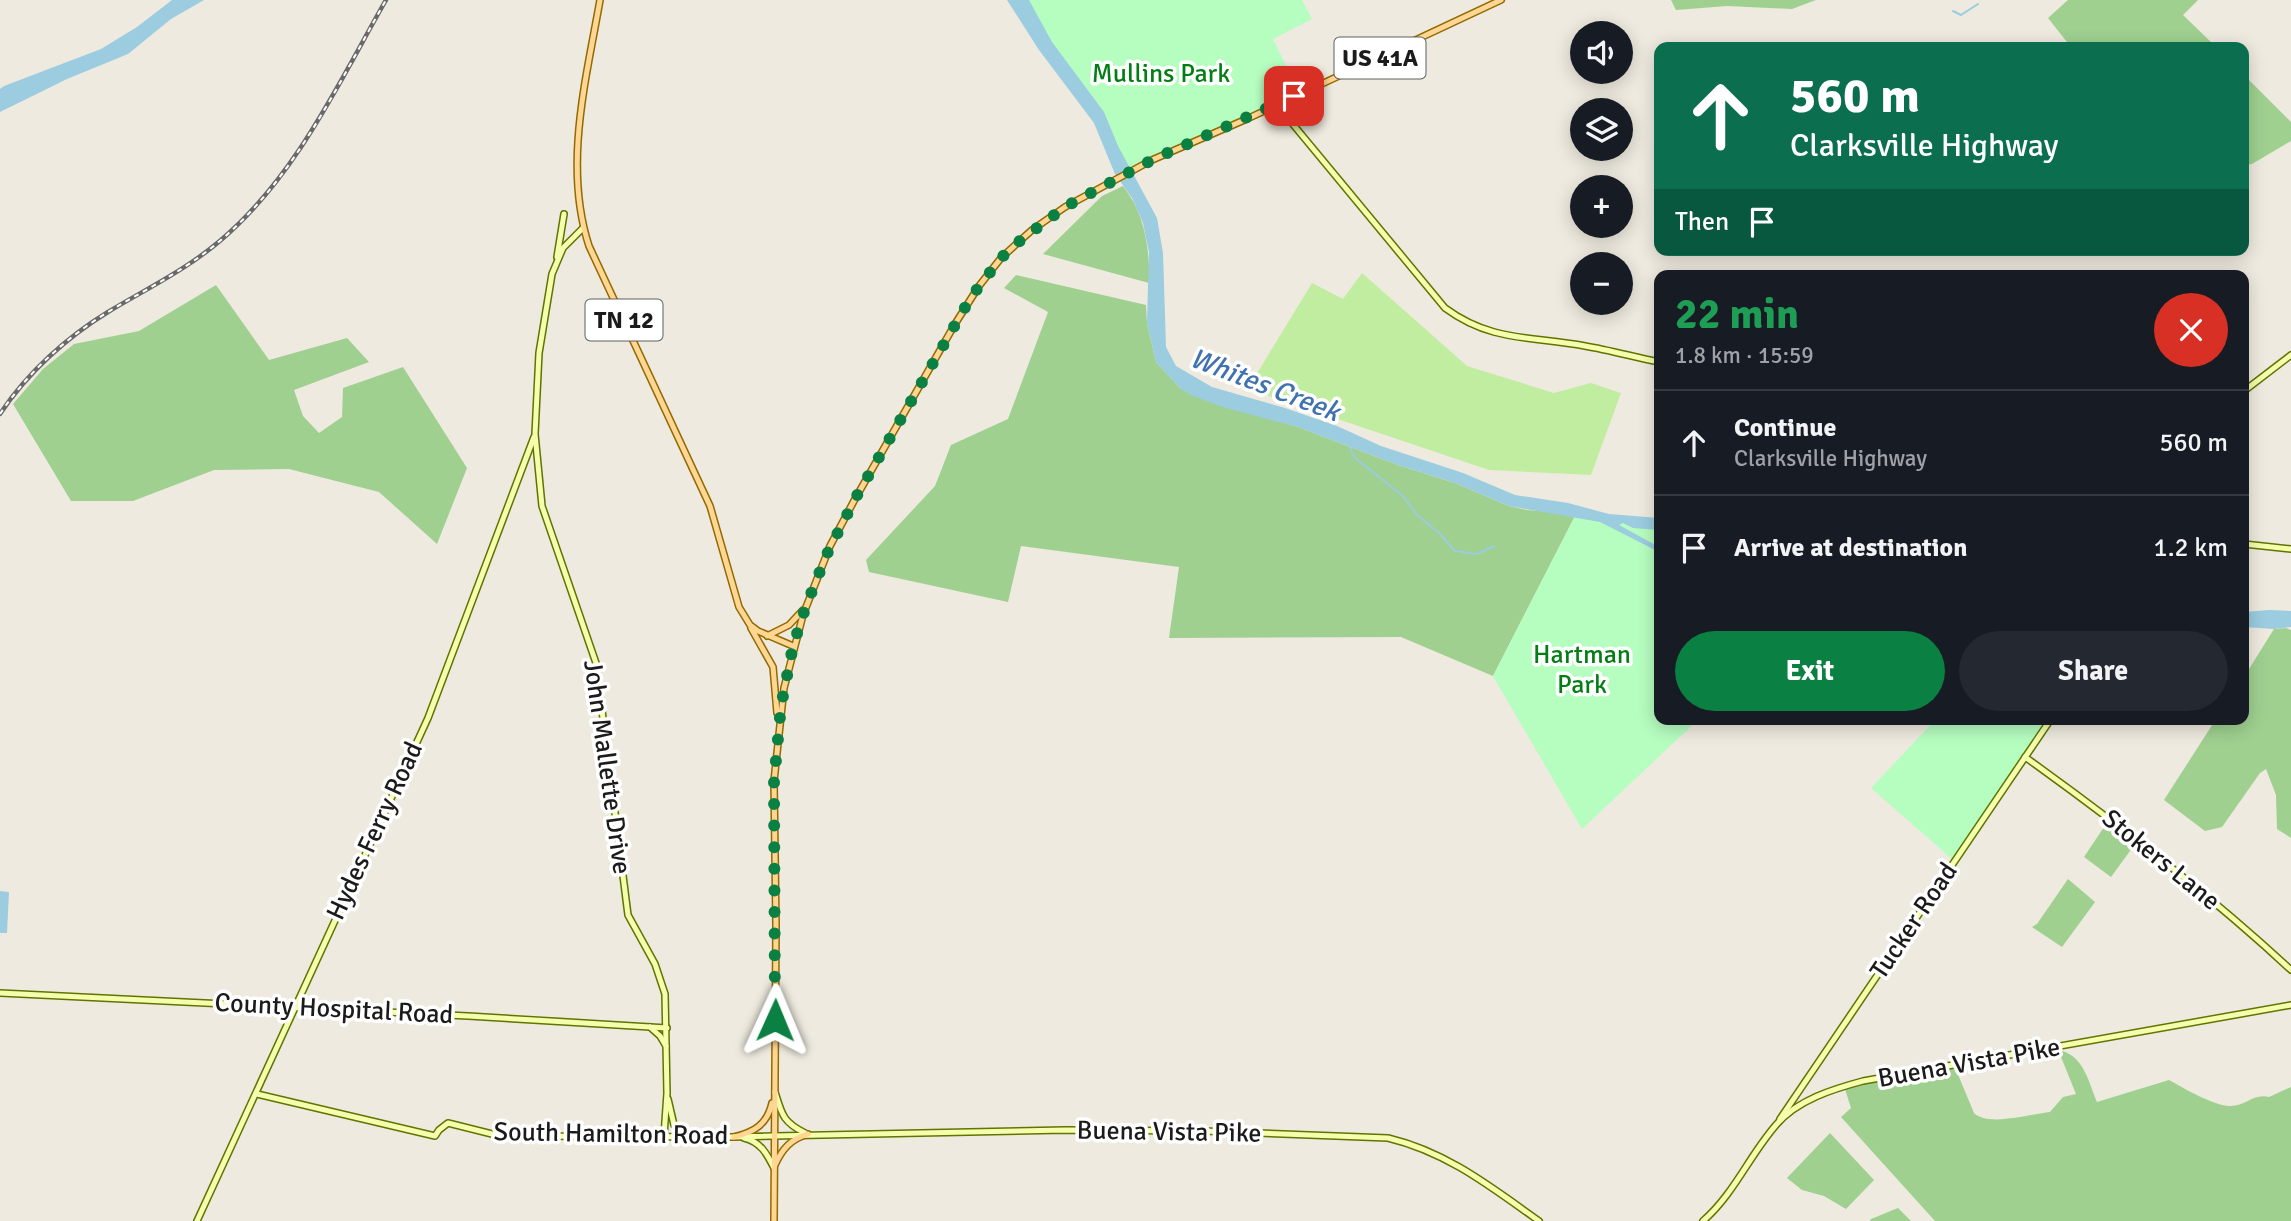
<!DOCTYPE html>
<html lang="en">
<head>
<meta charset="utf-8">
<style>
  :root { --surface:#171b24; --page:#242831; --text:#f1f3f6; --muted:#9ea1a6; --line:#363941; --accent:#0b8043 }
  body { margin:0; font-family:Signika,sans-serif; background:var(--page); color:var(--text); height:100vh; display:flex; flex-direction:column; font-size:26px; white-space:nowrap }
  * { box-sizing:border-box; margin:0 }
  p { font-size:23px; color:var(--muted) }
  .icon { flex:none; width:38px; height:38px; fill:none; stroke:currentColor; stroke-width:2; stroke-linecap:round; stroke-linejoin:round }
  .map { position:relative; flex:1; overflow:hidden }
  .details { position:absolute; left:1654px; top:270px; width:595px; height:455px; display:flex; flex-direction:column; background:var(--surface); border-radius:14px; box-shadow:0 4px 18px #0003 }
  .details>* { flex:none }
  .banner { position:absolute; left:1654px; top:42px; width:595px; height:214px; border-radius:14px; box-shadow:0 4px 18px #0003; background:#0b6e4f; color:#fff; overflow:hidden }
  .controls { position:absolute; left:1570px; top:21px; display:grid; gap:14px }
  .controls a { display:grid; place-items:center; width:63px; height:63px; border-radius:50%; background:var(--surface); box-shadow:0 4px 18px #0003; font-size:35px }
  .pin { position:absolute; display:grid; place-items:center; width:60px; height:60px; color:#fff; margin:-30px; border-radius:14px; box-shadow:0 4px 10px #0006 }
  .me { position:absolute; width:77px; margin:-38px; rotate:1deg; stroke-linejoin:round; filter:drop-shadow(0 0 5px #0008) }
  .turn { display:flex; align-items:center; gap:24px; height:147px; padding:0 21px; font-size:32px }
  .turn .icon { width:91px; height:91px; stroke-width:2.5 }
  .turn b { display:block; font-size:49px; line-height:60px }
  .then { display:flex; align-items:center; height:66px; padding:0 21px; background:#0003; gap:14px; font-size:26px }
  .round { display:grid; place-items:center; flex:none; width:74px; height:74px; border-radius:37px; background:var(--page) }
  .summary { display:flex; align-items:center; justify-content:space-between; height:119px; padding:0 21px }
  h1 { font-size:42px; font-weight:700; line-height:52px; color:#1e9e55 }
  .action { display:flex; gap:14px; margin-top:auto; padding:14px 21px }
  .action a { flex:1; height:80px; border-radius:42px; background:var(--accent); color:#fff; font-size:28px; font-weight:700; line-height:80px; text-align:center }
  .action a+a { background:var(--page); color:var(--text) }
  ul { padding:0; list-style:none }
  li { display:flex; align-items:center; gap:21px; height:105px; padding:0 21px; border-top:2px solid var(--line) }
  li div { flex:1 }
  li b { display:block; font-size:26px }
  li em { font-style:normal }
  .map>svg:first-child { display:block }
</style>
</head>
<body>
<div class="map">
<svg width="2291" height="1221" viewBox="0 0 2291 1221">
  <rect width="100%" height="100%" fill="#eeeadf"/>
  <path fill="#c1eda0" d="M 1362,273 L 1467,366 L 1554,393 L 1591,383 L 1621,393 L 1591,475 L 1489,470 L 1263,394 L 1256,375 L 1312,283 L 1343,299 Z"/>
  <g fill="#9fd090">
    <path d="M 1671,0 L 1816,0 L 1792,9 L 1727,6 L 1676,10 Z"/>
    <path d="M 2068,0 L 2198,0 L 2183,15 L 2216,47 L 2071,47 L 2048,18 Z"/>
    <path d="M 2244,75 L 2291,122 L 2291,141 L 2252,164 L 2244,165 Z"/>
    <path d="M 1123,186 C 1145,214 1150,249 1149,283 L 1043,254 L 1102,196 Z"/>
    <path d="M 1016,275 L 1146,305 L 1147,323 L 1156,362 L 1181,389 L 1298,427 L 1398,465 L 1455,483 L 1509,506 L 1527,510 L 1576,514 L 1493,676 L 1401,637 L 1169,638 L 1179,567 L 1021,546 L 1008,602 L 869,572 L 866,560 L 935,486 L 951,445 L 1008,419 L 1048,312 L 1004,288 Z"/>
    <path d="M 216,285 L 269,360 L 347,338 L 369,362 L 294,390 L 303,416 L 319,433 L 342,417 L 343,388 L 403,367 L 467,468 L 437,544 L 379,492 L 289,469 L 214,470 L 133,501 L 71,501 L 13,404 L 43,369 L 74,344 L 139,331 Z"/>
    <path d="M 2286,628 L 2291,630 L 2291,838 L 2277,829 L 2276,795 L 2266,769 L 2260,773 L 2222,827 L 2205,831 L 2164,800 L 2216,719 L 2244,719 L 2244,677 L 2274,629 Z"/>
    <path d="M 2110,818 L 2138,840 L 2111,877 L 2084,857 Z"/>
    <path d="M 2068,879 L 2095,902 L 2062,947 L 2032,927 L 2037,924 Z"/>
    <path d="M 2062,1051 C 2084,1057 2089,1083 2097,1102 L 2169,1080 C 2183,1088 2216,1107 2231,1106 C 2245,1106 2254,1093 2269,1097 L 2291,1087 L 2291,1221 L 1935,1221 L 1841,1117 L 1851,1108 L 1844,1086 L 1954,1065 L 1974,1113 C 1988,1127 2031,1114 2050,1112 L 2063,1097 L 2076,1094 L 2061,1057 Z"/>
    <path d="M 1830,1133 L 1874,1180 L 1846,1209 L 1824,1196 L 1802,1190 L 1787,1178 Z"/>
    <path d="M 1898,1208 L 1911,1221 L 1870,1221 L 1871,1219 Z"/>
  </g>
  <g fill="#b6fdc0">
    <path d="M 1023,0 L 1302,0 L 1312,19 L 1273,39 L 1298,90 L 1128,171 Z"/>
    <path d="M 1576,514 L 1659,528 L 1659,719 L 1699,719 L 1582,829 L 1493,676 Z"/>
    <path d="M 1936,719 L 2048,719 L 1952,859 L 1871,788 Z"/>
  </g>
  <g fill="#9bccdf">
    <path d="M 172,0 L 204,0 L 171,19 L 128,54 L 67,79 L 0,112 L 0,89 L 4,86 L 101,49 L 137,27 Z"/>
    <path d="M 1007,0 L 1029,0 L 1052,42 L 1104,112 L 1118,146 L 1157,218 L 1163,253 L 1166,347 L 1176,366 L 1212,387 L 1285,408 L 1337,426 L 1381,446 L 1463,473 L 1515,495 L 1568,503 L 1609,514 L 1659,518 L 1659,530 L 1633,528 L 1623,523 L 1619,525 L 1659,547 L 1659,552 L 1600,522 L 1509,506 L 1455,483 L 1398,465 L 1298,427 L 1222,407 L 1191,395 L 1181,389 L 1156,362 L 1147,323 L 1149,252 L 1143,223 L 1132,198 L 1115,174 L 1094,123 L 1039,50 Z"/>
    <path d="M 2269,610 L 2291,611 L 2291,627 L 2274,629 L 2244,627 L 2244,612 Z"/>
    <path d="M 0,891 L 9,892 L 7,933 L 0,933 Z"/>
  </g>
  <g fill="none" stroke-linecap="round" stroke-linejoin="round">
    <g stroke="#9bccdf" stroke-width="2">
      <path d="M 1953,11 L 1961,15 L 1978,4"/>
      <path d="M 1350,447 L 1354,457 L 1404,497 L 1416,514 L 1440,534 L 1455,551 L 1477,554 L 1494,546"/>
    </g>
    <defs>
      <g id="secondary">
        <path d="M 1277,105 L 1445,308 C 1491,342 1531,336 1585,346 C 1609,350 1634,357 1659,362"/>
        <path d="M 583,228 L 563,248 L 552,274 L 539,353 L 535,434 L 542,506 L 596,663 L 628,915 L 655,964 L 665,994 L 667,1093 L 664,1136"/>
        <path d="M 557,257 L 564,214"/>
        <path d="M 2244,391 L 2291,355"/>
        <path d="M 2244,544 L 2291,549"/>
        <path d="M 2025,757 C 2117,823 2207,892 2291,970"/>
        <path d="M 0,993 L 468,1016 L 667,1028"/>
        <path d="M 650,1027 L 660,1036 L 666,1046"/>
        <path d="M 775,1092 C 782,1115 783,1122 805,1133"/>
        <path d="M 257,1094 L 435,1136 L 439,1130 L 448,1123 L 500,1136 L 731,1137 L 1065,1130 L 1203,1131 L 1388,1138 C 1447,1152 1491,1187 1539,1221"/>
        <path d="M 668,1099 L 674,1125 L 695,1135"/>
        <path d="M 1780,1119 L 2051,719"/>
        <path d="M 744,1138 C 761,1142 767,1154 774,1168"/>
        <path d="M 197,1221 L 428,718 L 534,437"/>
        <path d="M 1703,1221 C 1734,1194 1749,1156 1776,1125 C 1797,1100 1833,1089 1863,1081 L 2291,1005"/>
      </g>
      <g id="primary">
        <path d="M 600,0 C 586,80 563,166 589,246 L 710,506 L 739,607 L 750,625 L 758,631 L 793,646"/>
        <path d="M 751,628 L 773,667 L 777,713"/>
        <path d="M 767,636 L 789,625 L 803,610"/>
        <path d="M 734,1137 C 754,1132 767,1125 772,1103"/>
        <path d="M 775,1165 C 782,1149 791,1139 808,1134"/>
        <path d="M 774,1221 L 776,926 L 774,781 L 784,688 L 803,615 L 830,546 L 855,499 L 955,324 L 979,286 L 1001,258 L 1032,230 L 1065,207 L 1152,160 L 1249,118 L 1501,0"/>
      </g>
    </defs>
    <use href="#secondary" stroke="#607400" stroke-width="8"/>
    <use href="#primary" stroke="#926a00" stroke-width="8"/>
    <use href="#secondary" stroke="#f5fead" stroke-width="5"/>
    <use href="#primary" stroke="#ffd693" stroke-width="5"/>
    <defs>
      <path id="rail" d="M 0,414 C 27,373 67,337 108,312 C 146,289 186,270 221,240 C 296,176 338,84 386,0"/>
    </defs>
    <use href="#rail" stroke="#696969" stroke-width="4.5"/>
    <use href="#rail" stroke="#fff" stroke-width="2" stroke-dasharray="5" stroke-linecap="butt"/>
  </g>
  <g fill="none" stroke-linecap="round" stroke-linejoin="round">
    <path stroke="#0b8043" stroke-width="12" stroke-dasharray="0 21.6" d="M 775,1020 L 774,781 L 781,706 L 793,646 L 806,606 L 827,554 L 855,499 L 971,297 L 1001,258 L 1022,239 L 1065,207 L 1152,160 L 1294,96"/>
  </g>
  <g text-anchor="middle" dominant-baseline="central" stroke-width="7" stroke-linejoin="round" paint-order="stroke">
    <g fill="#fff" stroke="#5f5f5f" stroke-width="2">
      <rect x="1334.5" y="37.5" width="91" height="41" rx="5"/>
      <rect x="585.5" y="299.5" width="77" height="41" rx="5"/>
    </g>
    <g font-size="24" font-weight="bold" fill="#1b1b1b">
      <text x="1380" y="58">US 41A</text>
      <text x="624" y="320">TN 12</text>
    </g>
    <g font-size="26" fill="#037e15" stroke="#fff">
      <text x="1161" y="74">Mullins Park</text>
      <text x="1582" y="655">Hartman<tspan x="1582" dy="30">Park</tspan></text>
    </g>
    <g font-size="26" fill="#1b1b1b" stroke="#fff">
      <text transform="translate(607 767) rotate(82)">John Mallette Drive</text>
      <text transform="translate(375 831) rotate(-65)">Hydes Ferry Road</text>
      <text transform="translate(2161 860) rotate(39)">Stokers Lane</text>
      <text transform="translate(1914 921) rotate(-56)">Tucker Road</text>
      <text transform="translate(334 1009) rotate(3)">County Hospital Road</text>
      <text transform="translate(1969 1063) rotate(-10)">Buena Vista Pike</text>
      <text transform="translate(1169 1132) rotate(1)">Buena Vista Pike</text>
      <text transform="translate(611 1134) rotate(1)">South Hamilton Road</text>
    </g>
    <g font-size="28" font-style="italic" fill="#4172b0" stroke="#fff">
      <text transform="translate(1265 385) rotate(21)">Whites Creek</text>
    </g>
  </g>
</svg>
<div class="controls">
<a><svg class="icon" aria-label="sound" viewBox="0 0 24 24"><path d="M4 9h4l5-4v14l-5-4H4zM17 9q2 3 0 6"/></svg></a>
<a><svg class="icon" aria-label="layers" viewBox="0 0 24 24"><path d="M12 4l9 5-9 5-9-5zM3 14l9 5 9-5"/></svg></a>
<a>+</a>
<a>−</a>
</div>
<div class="pin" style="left:1294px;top:96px;background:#d93025"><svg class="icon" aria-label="arrive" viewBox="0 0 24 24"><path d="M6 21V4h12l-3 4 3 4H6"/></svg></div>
<svg class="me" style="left:775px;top:1020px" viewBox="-20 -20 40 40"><path d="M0-17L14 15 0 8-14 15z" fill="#0b8043" stroke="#fff" stroke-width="4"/></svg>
<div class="banner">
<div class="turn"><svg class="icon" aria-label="ahead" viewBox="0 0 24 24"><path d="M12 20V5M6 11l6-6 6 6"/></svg><div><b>560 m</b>Clarksville Highway</div></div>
<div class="then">Then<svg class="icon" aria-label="arrive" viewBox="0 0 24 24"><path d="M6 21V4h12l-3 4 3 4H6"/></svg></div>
</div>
<section class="details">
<div class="summary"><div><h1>22 min</h1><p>1.8 km · 15:59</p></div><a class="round" style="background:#d93025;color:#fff"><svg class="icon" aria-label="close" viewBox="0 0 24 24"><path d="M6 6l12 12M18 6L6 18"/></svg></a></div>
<ul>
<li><svg class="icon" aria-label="ahead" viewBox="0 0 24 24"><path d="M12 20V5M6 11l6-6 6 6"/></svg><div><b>Continue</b><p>Clarksville Highway</p></div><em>560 m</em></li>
<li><svg class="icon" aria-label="arrive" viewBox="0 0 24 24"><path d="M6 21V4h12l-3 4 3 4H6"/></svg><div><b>Arrive at destination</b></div><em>1.2 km</em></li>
</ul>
<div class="action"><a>Exit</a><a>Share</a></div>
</section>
</div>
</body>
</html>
